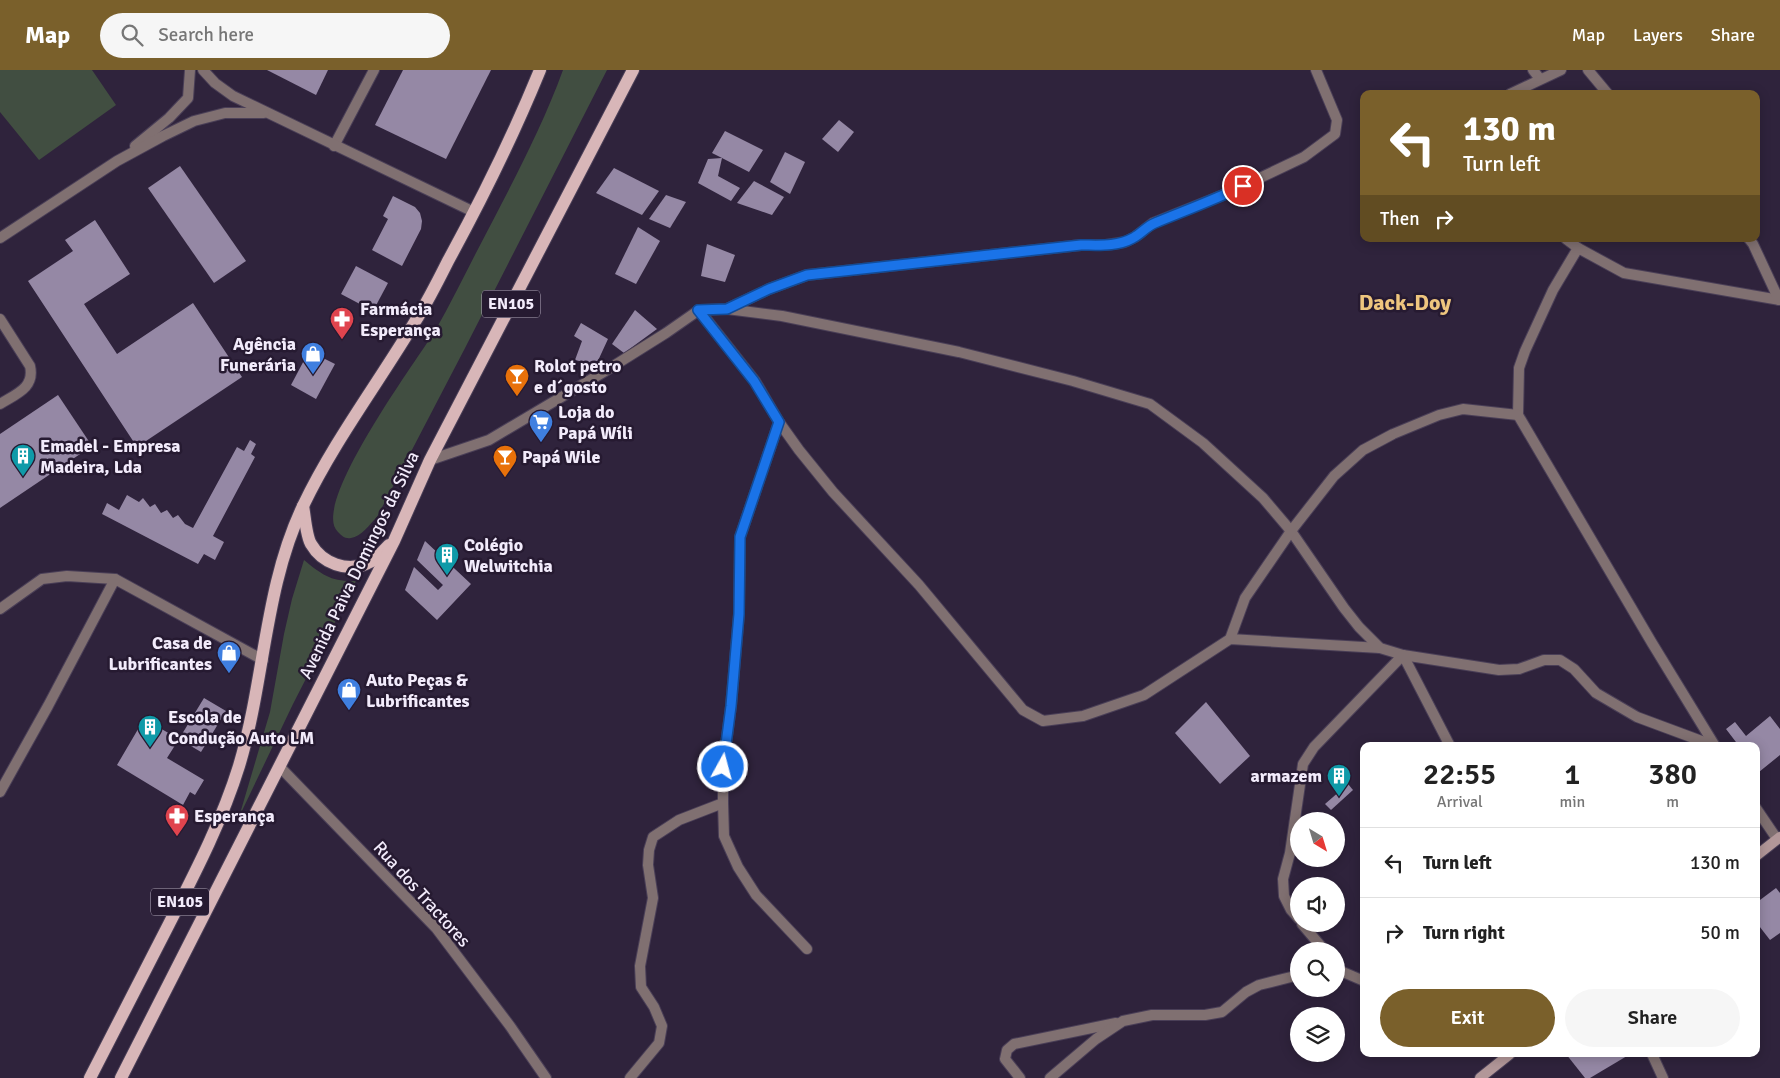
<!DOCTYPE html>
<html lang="en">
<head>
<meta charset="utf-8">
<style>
  :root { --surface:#fff; --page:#f6f6f6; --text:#222; --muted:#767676; --line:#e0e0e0; --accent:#7a602b }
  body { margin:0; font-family:Signika,sans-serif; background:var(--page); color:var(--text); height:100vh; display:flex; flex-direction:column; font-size:19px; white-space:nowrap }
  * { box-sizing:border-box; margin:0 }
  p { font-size:16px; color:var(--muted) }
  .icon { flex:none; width:28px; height:28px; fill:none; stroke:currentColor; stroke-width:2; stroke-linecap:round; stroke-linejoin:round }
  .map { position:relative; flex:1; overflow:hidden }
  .panel { position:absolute; left:1360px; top:672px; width:400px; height:315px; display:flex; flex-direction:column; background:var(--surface); border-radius:10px; box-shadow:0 2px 12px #0003 }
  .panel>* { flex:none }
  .guide { position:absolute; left:1360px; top:20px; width:400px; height:152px; border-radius:10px; box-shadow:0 2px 12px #0003; background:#7a602b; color:#fff; overflow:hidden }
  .needle { width:32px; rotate:142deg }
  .buttons { position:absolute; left:1290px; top:742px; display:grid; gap:10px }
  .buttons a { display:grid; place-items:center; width:55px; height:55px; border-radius:50%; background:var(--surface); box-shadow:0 2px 12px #0003; font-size:25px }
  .pin { position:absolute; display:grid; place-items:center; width:42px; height:42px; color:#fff; margin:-21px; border:2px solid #fff; border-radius:50%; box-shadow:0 1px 5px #0007 }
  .me { position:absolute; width:55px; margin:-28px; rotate:7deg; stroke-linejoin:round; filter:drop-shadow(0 0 4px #0008) }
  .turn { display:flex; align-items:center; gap:18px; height:105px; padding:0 20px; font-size:22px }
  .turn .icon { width:65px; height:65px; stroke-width:2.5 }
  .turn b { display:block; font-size:35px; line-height:42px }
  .then { display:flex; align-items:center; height:48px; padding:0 20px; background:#0003; gap:10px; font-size:19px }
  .eta { display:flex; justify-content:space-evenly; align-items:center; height:85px; text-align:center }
  .eta b { font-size:30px; font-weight:600; line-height:35px }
  .cta { display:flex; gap:10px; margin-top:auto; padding:10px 20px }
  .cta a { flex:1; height:58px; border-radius:30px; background:var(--accent); color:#fff; font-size:20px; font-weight:600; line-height:58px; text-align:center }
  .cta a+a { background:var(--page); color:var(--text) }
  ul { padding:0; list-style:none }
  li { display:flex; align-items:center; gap:15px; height:70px; padding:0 20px; border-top:1px solid var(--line) }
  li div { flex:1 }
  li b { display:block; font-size:19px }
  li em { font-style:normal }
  header { display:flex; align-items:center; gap:30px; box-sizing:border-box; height:70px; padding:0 25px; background:var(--accent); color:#fff }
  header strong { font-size:24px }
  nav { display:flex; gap:28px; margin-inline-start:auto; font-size:18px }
  .search { width:350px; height:45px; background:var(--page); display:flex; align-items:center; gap:12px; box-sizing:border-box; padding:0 18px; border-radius:28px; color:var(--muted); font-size:19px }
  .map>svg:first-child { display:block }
</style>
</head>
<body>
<header>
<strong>Map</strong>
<div class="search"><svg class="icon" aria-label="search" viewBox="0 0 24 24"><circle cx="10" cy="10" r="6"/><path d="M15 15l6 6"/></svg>Search here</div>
<nav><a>Map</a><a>Layers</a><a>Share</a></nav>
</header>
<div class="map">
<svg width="1780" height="1008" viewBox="0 0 1780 1008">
  <rect width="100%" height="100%" fill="#2f233c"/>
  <g fill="#414e41">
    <path d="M 0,0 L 92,0 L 116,35 L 39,90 L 0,42 Z"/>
    <path d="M 563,0 L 607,0 L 464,280 L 377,447 C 370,454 361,467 351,468 C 345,469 342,466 338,462 C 309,436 417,290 435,261 C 450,235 463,208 477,181 C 508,121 540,63 563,0 Z"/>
    <path d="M 304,490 C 322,505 332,512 356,511 L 293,634 L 239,747 L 270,642 L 284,564 L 292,529 Z"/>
  </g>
  <g fill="#9588a5">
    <path d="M 267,0 L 328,0 L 316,25 Z"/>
    <path d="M 403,0 L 491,0 L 446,89 L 375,55 Z"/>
    <path d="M 839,50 L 854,62 L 838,82 L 822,69 Z"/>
    <path d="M 725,61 L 763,80 L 749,102 L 722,88 L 718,106 L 740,118 L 731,131 L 698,113 L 708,89 L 722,88 L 712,83 Z"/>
    <path d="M 785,82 L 805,92 L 790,124 L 770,112 Z"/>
    <path d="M 180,96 L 246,191 L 214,213 L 148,118 Z"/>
    <path d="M 614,98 L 659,121 L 642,145 L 596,123 Z"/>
    <path d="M 754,111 L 784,127 L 772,145 L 737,133 Z"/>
    <path d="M 666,125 L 686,132 L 670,158 L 649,149 Z"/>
    <path d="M 393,126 L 415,137 L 420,143 L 422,151 L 421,159 L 402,196 L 372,180 L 388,149 L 383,146 Z"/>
    <path d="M 95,150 L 130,204 L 84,234 L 117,284 L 193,233 L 242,307 L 137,377 L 28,211 L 73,181 L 65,170 Z"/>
    <path d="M 638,157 L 660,171 L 636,214 L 615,204 Z"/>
    <path d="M 707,174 L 735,185 L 725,212 L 701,206 Z"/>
    <path d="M 356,196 L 388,213 L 373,241 L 341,224 Z"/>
    <path d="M 635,240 L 657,259 L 624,283 L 612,274 Z"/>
    <path d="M 581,253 L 608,269 L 596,295 L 575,290 L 582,271 L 574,266 Z"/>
    <path d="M 309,281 L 335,294 L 316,329 L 291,315 Z"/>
    <path d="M 58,325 L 92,376 L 0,438 L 0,364 Z"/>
    <path d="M 250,370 L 256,374 L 251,384 L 255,387 L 213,466 L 224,472 L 215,490 L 204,484 L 198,494 L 102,444 L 107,433 L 119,440 L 127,425 L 139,432 L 143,428 L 150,437 L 155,434 L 161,443 L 167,440 L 173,448 L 178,445 L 185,454 L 193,458 L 237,377 L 244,381 Z"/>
    <path d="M 425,471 L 471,514 L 437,550 L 405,520 L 414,497 L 438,520 L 443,515 L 417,490 Z"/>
    <path d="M 204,628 L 226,641 L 201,682 L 179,669 L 167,688 L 204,710 L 195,725 L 190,722 L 183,735 L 117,695 L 144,649 L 179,669 Z"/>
    <path d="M 1206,632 L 1250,686 L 1220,714 L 1175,663 Z"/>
    <path d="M 1770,646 L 1780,659 L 1780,685 L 1759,702 L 1756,698 L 1756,676 L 1739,676 L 1726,659 L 1735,652 L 1746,666 Z"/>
    <path d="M 1348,714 L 1353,720 L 1331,740 L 1325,734 Z"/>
    <path d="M 1776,818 L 1780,823 L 1780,863 L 1770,870 L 1756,852 L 1756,833 Z"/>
    <path d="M 1566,984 L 1626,984 L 1627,986 L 1590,1008 L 1585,1008 Z"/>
  </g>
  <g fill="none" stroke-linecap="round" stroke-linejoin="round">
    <defs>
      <g id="service">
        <path d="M 334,76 L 374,0"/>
        <path d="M 0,249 L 30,296 C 35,318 16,324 0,334"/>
      </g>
      <g id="minor">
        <path d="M 1533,0 L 1540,9"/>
        <path d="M 1588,0 L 1608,24"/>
        <path d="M 1510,24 L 1561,0"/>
        <path d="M 1566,169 L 1578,178 L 1624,203 L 1780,230"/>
        <path d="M 1749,169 L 1753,174 L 1779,230"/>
        <path d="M 1578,178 L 1553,220 L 1525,281 L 1519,298 L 1518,345 L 1652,573 L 1715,676"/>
        <path d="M 727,239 L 769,219 L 807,205 L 1081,175 L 1106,175 L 1125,172 L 1135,167 L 1153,153 L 1228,123 L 1304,87 L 1335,64 L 1337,50 L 1316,0"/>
        <path d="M 699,240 L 755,311 L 779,352 L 799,380 L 833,422 L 919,515 L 1023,640 L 1043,651 L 1083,646 L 1144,625 L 1230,569 L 1380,578"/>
        <path d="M 779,352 L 740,467 L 739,544 L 731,636 L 723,697 L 723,733 L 724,766 L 738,797 L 756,825 L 807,879"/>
        <path d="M 430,390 L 489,370 L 607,300 L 666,263 L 699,240 L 727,239 L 782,246 L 959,282 L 1073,311 L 1150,334 L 1203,373 L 1263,428 L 1291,461 L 1344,538 L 1359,557 L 1380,578 L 1403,585 L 1499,600 L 1519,599 L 1544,590 L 1560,590 L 1574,599 L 1596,623 L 1637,647 L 1715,676"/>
        <path d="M 0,539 L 42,509 L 67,506 L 115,509 L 263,590"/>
        <path d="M 1230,569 L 1245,528 L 1291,461 L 1334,406 L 1363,380 L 1393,364 L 1439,345 L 1463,339 L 1518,345"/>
        <path d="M 279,696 L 436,858 L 510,956 L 546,1008"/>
        <path d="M 0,722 L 48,636 L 115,509"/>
        <path d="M 1756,738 L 1777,769"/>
        <path d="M 1299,849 L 1291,840 L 1284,826 L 1283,809 L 1290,783 L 1303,694 L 1314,677 L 1403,585 L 1450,676"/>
        <path d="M 1302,854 L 1325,881"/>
        <path d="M 1336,899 L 1364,911"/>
        <path d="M 1652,984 L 1663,1008"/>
        <path d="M 630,1008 L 659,973 L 662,956 L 654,937 L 641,917 L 640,896 L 653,828 L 648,795 L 649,780 L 653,767 L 679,750 L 723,733"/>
        <path d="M 1020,1008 L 1005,989 L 1007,980 L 1014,974 L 1116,953"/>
        <path d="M 1050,1008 L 1096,969 L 1123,951 L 1152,945 L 1205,945 L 1222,942 L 1246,922 L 1259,915 L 1299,905"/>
      </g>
      <g id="tertiary">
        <path d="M 203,0 L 215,13 L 233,26 L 474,142"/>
        <path d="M 135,76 L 169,48 L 188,28 L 190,0"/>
        <path d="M 0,168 L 117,91 L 163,66 L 194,51 L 225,43 L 264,43"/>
      </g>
      <g id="secondary">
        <path d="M 1756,786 L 1780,767"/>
        <path d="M 1480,1008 L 1510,984"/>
      </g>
      <g id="primary">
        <path d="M 303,436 C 305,446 306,466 311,474 C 322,493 347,503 368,493 C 376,490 383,481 389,475"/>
        <path d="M 90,1008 C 116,957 143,905 169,854 C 195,803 222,751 239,696 C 265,610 264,518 303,436 C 334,371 379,312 416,250 C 428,231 438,211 448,191 C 482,129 513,66 540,0"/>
        <path d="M 121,1008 L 394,471 L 430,390 L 633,0"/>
      </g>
    </defs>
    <use href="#service" stroke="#4a3f57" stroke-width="12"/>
    <use href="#minor" stroke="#4a3f57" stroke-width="12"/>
    <use href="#tertiary" stroke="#4a3f57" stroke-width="12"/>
    <use href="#secondary" stroke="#4a3f57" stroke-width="12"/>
    <use href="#primary" stroke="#4a3f57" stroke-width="14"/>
    <use href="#service" stroke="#807071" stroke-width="10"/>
    <use href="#minor" stroke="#807071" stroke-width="10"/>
    <use href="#tertiary" stroke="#807071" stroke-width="10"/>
    <use href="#secondary" stroke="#b29799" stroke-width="10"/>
    <use href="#primary" stroke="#d8b6b8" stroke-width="12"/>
  </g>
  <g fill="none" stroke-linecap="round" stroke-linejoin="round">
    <defs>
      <path id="route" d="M 723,697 L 731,636 L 739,544 L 740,467 L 779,352 L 754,311 L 698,240 L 727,239 L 769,219 L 807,205 L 1081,175 C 1098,175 1117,177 1133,168 C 1141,164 1147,156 1155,153 C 1184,141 1214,130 1243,116"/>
    </defs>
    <use href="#route" stroke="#114b97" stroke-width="12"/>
    <use href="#route" stroke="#1a73e8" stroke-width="9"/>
  </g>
  <defs>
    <symbol id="pharmacy-pin" viewBox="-11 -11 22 30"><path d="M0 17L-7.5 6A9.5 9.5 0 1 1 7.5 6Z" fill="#e0444e" stroke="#261a31"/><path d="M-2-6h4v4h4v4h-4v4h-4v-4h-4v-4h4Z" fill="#fff"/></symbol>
    <symbol id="shop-pin" viewBox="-11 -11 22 30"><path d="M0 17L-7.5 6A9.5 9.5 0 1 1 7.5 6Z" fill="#3f7fe0" stroke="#261a31"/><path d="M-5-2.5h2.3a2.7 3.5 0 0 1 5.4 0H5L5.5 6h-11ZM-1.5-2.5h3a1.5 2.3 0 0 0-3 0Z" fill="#fff"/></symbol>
    <symbol id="bar-pin" viewBox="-11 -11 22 30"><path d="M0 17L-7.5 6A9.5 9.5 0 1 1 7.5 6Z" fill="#e8710a" stroke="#261a31"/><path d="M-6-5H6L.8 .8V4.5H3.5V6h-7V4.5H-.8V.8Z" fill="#fff"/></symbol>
    <symbol id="supermarket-pin" viewBox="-11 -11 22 30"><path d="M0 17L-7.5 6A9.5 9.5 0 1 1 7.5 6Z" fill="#3f7fe0" stroke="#261a31"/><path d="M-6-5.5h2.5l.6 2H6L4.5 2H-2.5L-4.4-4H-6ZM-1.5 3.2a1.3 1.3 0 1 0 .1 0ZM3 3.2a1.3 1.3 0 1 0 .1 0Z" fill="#fff"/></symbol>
    <symbol id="building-pin" viewBox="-11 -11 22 30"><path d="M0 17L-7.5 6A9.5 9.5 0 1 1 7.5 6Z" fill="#0f9aa8" stroke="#261a31"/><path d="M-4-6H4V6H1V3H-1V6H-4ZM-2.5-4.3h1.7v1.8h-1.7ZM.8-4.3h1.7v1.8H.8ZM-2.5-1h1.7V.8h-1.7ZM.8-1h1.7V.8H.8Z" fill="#fff"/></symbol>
  </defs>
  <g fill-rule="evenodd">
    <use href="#pharmacy-pin" x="328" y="235" width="28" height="38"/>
    <use href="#shop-pin" x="299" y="270" width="28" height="38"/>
    <use href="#bar-pin" x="503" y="292" width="28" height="38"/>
    <use href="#supermarket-pin" x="527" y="338" width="28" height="38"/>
    <use href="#building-pin" x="9" y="372" width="28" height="38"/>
    <use href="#bar-pin" x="491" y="373" width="28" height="38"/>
    <use href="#building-pin" x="433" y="471" width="28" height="38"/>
    <use href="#shop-pin" x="215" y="569" width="28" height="38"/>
    <use href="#shop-pin" x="335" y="606" width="28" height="38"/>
    <use href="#building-pin" x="136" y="643" width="28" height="38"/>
    <use href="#building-pin" x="1325" y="692" width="28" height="38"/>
    <use href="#pharmacy-pin" x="163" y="732" width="28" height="38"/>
  </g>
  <g text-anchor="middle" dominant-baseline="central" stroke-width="5" stroke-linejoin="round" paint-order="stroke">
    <g fill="#261a31" stroke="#b5acbe" stroke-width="1">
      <rect x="482" y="220.5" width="58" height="27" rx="4"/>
      <rect x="151" y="818.5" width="58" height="27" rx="4"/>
    </g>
    <g font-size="16" font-weight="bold" fill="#f2ebfb">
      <text x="511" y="234">EN105</text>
      <text x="180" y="832">EN105</text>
    </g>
    <g font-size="18" font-weight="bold" fill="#f2ebfb" stroke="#261a31" text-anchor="start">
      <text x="360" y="239">Farmácia<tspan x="360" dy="21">Esperança</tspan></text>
      <text x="296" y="274" text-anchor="end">Agência<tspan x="296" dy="21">Funerária</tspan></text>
      <text x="534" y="296">Rolot petro<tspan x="534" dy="21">e d´gosto</tspan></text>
      <text x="558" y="342">Loja do<tspan x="558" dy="21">Papá Wíli</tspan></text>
      <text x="40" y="376">Emadel - Empresa<tspan x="40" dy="21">Madeira, Lda</tspan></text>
      <text x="522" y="387">Papá Wile</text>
      <text x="464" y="475">Colégio<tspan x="464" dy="21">Welwitchia</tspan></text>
      <text x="212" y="573" text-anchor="end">Casa de<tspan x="212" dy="21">Lubrificantes</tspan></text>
      <text x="366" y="610">Auto Peças &amp;<tspan x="366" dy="21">Lubrificantes</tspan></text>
      <text x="168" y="647">Escola de<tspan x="168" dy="21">Condução Auto LM</tspan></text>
      <text x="1322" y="706" text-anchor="end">armazem</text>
      <text x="194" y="746">Esperança</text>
    </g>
    <g font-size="18" fill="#f2ebfb" stroke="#261a31">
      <text transform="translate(359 495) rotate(-64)">Avenida Paiva Domingos da Silva</text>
      <text transform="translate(422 824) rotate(48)">Rua dos Tractores</text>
    </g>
    <g font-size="22" font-weight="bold" fill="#eec57e" stroke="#261a31">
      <text x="1405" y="232">Dack-Doy</text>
    </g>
  </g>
</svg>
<div class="buttons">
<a><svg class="needle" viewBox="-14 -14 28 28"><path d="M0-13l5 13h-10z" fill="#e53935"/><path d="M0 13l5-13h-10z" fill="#767676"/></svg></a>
<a><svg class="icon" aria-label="sound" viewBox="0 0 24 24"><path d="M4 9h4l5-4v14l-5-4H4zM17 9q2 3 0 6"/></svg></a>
<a><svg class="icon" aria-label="search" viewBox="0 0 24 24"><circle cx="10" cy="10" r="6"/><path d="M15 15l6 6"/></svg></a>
<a><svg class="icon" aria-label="layers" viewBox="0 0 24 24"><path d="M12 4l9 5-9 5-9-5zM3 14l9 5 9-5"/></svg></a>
</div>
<div class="pin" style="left:1243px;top:116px;background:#d93025"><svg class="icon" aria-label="arrive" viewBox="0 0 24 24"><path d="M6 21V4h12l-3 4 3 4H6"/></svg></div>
<svg class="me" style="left:723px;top:697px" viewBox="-20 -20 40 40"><circle r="17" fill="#1a73e8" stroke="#fff" stroke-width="3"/><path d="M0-11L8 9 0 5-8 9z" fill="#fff"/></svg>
<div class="guide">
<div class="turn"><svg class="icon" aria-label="left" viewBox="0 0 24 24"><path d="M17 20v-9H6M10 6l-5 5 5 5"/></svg><div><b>130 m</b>Turn left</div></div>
<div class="then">Then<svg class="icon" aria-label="right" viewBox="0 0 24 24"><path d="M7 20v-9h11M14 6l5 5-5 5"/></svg></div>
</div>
<section class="panel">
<div class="eta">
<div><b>22:55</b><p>Arrival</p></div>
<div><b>1</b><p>min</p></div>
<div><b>380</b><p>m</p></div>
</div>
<ul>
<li><svg class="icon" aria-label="left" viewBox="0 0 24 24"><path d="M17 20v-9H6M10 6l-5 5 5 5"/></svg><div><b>Turn left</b></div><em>130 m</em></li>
<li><svg class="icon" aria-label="right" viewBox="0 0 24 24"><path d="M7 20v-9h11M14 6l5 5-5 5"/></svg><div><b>Turn right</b></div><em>50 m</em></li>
</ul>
<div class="cta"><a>Exit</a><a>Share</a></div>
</section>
</div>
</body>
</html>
